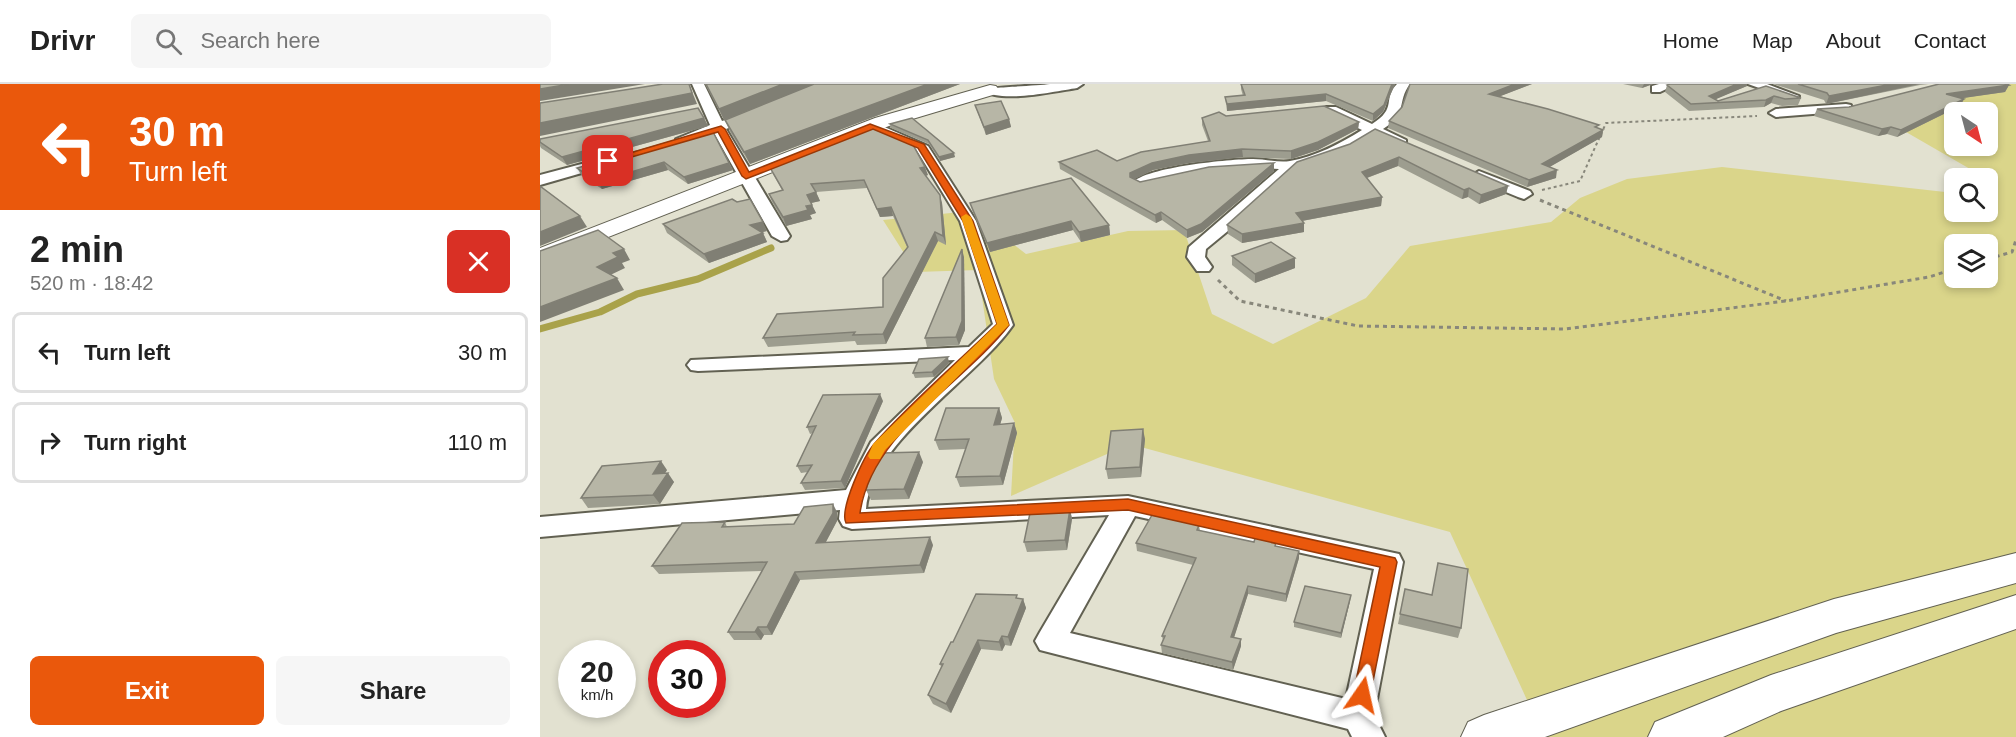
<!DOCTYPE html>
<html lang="en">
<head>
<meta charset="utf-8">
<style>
  :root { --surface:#fff; --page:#f6f6f6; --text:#222; --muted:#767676; --line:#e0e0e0; --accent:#ea580c }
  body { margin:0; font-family:Arial,sans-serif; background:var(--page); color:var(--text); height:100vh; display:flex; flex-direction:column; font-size:22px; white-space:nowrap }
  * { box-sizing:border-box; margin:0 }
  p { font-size:20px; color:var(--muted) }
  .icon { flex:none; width:33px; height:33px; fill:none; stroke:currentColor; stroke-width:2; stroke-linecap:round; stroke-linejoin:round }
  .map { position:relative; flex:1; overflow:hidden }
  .drawer { display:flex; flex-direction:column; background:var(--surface); width:540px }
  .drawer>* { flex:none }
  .banner { background:#ea580c; color:#fff; overflow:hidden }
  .needle { width:39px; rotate:144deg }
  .fabs { position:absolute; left:1404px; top:18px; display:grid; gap:12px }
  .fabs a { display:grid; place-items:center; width:54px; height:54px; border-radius:9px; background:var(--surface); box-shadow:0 3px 9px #0003; font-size:30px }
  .speed { position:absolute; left:18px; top:556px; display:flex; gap:12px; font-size:30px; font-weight:700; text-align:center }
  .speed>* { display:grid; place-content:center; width:78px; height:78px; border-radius:50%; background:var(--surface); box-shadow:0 3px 9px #0003; line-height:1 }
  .speed small { font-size:15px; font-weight:400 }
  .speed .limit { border:9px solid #d22; background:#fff; color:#111 }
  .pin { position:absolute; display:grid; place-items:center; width:51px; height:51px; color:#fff; margin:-26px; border-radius:12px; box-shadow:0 3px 9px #0006 }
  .me { position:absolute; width:66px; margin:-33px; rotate:11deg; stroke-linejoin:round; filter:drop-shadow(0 0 4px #0008) }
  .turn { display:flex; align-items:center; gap:21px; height:126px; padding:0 30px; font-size:27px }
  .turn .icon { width:78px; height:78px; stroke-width:2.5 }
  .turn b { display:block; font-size:42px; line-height:51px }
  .round { display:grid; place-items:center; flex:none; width:63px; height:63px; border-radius:9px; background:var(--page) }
  .summary { display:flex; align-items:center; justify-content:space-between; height:102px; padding:0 30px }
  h1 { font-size:36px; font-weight:700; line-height:45px }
  .cta { display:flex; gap:12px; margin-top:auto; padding:12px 30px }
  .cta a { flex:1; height:69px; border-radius:9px; background:var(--accent); color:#fff; font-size:24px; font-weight:700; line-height:69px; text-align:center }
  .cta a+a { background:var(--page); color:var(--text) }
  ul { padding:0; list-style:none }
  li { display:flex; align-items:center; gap:18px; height:81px; margin:0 12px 9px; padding:0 18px; border:3px solid var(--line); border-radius:9px }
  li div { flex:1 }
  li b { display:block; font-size:22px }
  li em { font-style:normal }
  header { display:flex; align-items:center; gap:36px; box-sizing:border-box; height:84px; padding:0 30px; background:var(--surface); border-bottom:2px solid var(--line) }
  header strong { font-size:28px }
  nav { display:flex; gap:33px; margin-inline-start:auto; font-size:21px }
  .search { width:420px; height:54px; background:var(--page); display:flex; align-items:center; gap:15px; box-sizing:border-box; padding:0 21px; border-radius:9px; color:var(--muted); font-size:22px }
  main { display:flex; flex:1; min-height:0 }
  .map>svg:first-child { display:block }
</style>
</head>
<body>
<header>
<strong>Drivr</strong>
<div class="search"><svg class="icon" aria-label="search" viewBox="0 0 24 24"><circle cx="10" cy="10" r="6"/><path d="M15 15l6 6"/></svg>Search here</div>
<nav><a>Home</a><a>Map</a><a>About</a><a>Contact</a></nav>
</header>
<main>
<section class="drawer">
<div class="banner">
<div class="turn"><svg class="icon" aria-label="left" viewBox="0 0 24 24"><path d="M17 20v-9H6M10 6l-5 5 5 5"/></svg><div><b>30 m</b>Turn left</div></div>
</div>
<div class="summary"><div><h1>2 min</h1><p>520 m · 18:42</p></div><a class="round" style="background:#d93025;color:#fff"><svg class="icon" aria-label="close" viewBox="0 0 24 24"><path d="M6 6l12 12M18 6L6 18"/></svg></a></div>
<ul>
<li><svg class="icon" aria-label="left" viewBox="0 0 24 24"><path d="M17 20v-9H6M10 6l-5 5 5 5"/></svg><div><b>Turn left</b></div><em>30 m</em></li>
<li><svg class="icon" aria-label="right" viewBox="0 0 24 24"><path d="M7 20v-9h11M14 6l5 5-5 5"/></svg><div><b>Turn right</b></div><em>110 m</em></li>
</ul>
<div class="cta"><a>Exit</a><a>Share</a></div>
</section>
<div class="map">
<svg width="1476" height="653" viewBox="0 0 1476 653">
  <rect width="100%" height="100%" fill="#e2e1d0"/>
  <path fill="#dad58a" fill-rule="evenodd" d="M 1406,0 L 1476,0 L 1476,653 L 1004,653 L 910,448 L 590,360 L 471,412 L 475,339 L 454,295 L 438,186 L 376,188 L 343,136 L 430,127 L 486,170 L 588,147 L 644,146 L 672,230 L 733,260 L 826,214 L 870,162 L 1011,138 L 1040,114 L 1087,95 L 1182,83 L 1414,109 L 1414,128 L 1448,128 L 1448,94 L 1434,94 L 1437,89 L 1366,48 ZM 1414,28 L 1448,28 L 1448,62 L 1414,62 ZM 1414,160 L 1448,160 L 1448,194 L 1414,194 Z"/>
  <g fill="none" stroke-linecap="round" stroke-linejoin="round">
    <path stroke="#a9a24a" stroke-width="7" d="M 0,245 L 60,228 L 97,210 L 158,195 L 231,164"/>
    <defs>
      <g id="street">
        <path d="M 152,0 L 164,0 L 182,37 L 217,26 L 224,30 L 186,45 L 250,152 L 247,156 L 241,157 L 232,152 L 174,49 L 143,59 L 136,55 L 170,41 Z"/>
        <path d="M 510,0 L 543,0 L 537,4 C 517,7 459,20 444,6 C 448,3 498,2 510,0 Z"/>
        <path d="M 857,0 L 870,0 C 856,18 869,29 843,45 L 866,56 L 866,62 L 856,62 L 833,51 L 809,66 L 756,85 L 717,123 L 666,165 L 665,173 L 672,183 L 669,187 L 657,187 L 647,173 L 649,163 L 739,85 C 690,81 647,92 600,104 L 592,99 C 606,83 691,75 713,75 C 725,75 739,79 750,77 C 775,73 801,59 822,46 L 786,29 L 786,23 L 796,23 L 832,40 C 858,24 842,15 857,0 Z"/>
        <path d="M 1119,0 L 1137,0 L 1120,8 L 1112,8 L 1112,2 Z"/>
        <path d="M 1208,0 L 1227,0 L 1259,12 L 1253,16 Z"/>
        <path d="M 1306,20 L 1311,21 L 1311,27 L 1236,33 L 1229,29 L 1236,25 Z"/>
        <path d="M 333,38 L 388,62 L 436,137 L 473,241 C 436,295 332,356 326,425 L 588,412 L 859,470 L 863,478 L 834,631 L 845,653 L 812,653 L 808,645 L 500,566 L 495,557 L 500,548 L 569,431 L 312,445 L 303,442 L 299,435 L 300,426 L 0,453 L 0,433 L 306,406 L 331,358 L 415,276 L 158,287 L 151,286 L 147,281 L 151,276 L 429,263 L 453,240 L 420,137 L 376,65 L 328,45 L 328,39 ZM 595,432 L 834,485 L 806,615 L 530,549 Z"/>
        <path d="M 68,73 L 75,77 L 73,80 L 0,101 L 0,91 Z"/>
        <path d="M 939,87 L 990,107 L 992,110 L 984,115 L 978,113 L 934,95 L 931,92 Z"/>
      </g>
      <g id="secondary">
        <path d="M 450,1 L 456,2 L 459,6 L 456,10 L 349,42 L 0,180 L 0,164 L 335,34 Z"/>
        <path d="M 1476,469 L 1476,499 L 1296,549 L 1005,653 L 921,653 L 928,638 L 944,631 L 1294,515 Z"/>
        <path d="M 1476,511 L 1476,545 L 1241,627 L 1183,653 L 1108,653 L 1115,638 L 1231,591 Z"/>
      </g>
    </defs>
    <use href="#street" stroke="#626152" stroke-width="4"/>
    <use href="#secondary" stroke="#626152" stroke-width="2"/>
    <path stroke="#88877b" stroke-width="2" stroke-dasharray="3 3" stroke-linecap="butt" d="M 1002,106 L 1040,97 L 1066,39 L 1217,32"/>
    <g stroke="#88877b" stroke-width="3" stroke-dasharray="4 4" stroke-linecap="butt">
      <path d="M 1000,116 L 1246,217"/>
      <path d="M 1448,175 L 1472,168 L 1476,156"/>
      <path d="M 678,196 L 700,217 L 818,242 L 1025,245 L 1246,217 L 1389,193 L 1414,185"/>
    </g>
    <use href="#street" fill="#fff" fill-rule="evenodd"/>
    <use href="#secondary" fill="#fff" fill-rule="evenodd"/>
  </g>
  <g fill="#9d9d8f">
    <path d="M 165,0 L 420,0 L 210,80 L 190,48 L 185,36 L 236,16 L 184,36 Z"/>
    <path d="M 701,0 L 855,0 L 843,28 L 833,37 L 786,17 L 687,27 L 685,13 L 703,12 L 701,5 Z"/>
    <path d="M 870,0 L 992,0 L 960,12 L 1063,46 L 1062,53 L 1009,83 L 1016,94 L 987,103 L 848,44 L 849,37 L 862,23 Z"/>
    <path d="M 1083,0 L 1113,0 L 1102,4 Z"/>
    <path d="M 1233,0 L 1389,0 L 1380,1 L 1286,20 L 1284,16 Z"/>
    <path d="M 1127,1 L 1207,2 L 1175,15 L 1178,17 L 1226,2 L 1261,14 L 1258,21 L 1242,22 L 1231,19 L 1224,23 L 1149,27 L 1125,8 Z"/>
    <path d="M 1469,1 L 1465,8 L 1422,14 L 1424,15 L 1420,22 L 1357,53 L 1347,50 L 1338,52 L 1274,32 L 1277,25 L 1309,23 Z"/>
    <path d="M 435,21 L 469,35 L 471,43 L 446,51 Z"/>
    <path d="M 686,32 L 819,38 L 818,45 L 778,66 L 751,75 L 703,73 L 649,79 L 613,86 L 594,95 L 600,98 L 734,79 L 734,87 L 662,148 L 647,154 L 622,136 L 616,139 L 520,85 L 519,78 L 577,77 L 668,57 L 662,41 L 662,34 Z"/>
    <path d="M 164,34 L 168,42 L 27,81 L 1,64 L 0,62 L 0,55 Z"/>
    <path d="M 372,34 L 415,73 L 400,77 L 389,60 L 351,44 L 350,40 Z"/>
    <path d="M 172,46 L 193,86 L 148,100 L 128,86 L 62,105 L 42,92 L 37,84 Z"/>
    <path d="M 810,60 L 968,102 L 966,110 L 939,120 L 928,113 L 922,115 L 858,82 L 827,94 L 842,113 L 841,122 L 762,137 L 764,139 L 764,148 L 702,159 L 688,150 L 687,141 Z"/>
    <path d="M 229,82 L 388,91 L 385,92 L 402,119 L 406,161 L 398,157 L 346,260 L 317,261 L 315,257 L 228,263 L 223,254 L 343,223 L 367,163 L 353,132 L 340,133 L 327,104 L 276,108 L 280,117 L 271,119 L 276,129 L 270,131 L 272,135 L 246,142 L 232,118 L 229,110 L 242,106 L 233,90 Z"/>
    <path d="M 430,119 L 569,141 L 570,151 L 541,158 L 533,146 L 450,168 L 433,128 Z"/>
    <path d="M 123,140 L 227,147 L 221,148 L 223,149 L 227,158 L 169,179 L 127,149 Z"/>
    <path d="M 692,172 L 755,184 L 715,199 L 692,181 Z"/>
    <path d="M 424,173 L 425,246 L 419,261 L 387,263 L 385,254 Z"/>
    <path d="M 409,279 L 394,293 L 375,294 L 373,289 Z"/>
    <path d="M 343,317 L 305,404 L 265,406 L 261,399 L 268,388 L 261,389 L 257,382 L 273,349 L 270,350 L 267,343 Z"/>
    <path d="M 459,324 L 462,334 L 460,341 L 474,339 L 477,349 L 463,401 L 420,403 L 416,393 L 426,365 L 399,366 L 395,356 Z"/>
    <path d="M 605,355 L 601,393 L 568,395 L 566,385 Z"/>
    <path d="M 383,378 L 369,415 L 331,416 L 326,406 Z"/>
    <path d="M 127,386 L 125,389 L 134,398 L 120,420 L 48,424 L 41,414 Z"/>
    <path d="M 530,425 L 532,435 L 527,466 L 487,468 L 484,458 Z"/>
    <path d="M 297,428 L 297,437 L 286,458 L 393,461 L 384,489 L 260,496 L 232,551 L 224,551 L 221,556 L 194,556 L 188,548 L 222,487 L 119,490 L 112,482 L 185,438 L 187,443 L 254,440 Z"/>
    <path d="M 659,441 L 660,447 L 714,458 L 736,458 L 736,462 L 759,474 L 746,518 L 708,510 L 694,553 L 701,555 L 701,562 L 693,586 L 622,569 L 621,561 L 623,557 L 622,552 L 653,481 L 597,467 L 596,459 Z"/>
    <path d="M 892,511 L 921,544 L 918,554 L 858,540 L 860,530 Z"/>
    <path d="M 478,514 L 483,515 L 486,524 L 471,562 L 465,561 L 462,567 L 441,565 L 411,629 L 393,620 L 388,611 L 401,583 L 400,580 L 413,558 Z"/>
    <path d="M 810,517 L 801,554 L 754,543 L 754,538 Z"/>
  </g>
  <g fill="#807f74">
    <path d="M 30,0 L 105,0 L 0,17 L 0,5 Z"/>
    <path d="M 149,0 L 157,20 L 0,52 L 0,39 Z"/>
    <path d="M 243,0 L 275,0 L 184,36 L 179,25 Z"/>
    <path d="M 388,0 L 420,0 L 210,80 L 204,68 Z"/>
    <path d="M 852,0 L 855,0 L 843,28 L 833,37 L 833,30 Z"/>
    <path d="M 975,0 L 992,0 L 948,17 L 949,10 Z"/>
    <path d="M 1104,0 L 1113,0 L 1102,4 Z"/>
    <path d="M 1197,0 L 1207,0 L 1207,2 L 1167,19 L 1169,12 Z"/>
    <path d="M 1352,0 L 1380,0 L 1286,20 L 1289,12 Z"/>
    <path d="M 1469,1 L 1465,8 L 1403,17 L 1406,10 Z"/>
    <path d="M 786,10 L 786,17 L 687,27 L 687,20 Z"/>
    <path d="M 1234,12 L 1231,19 L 1224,23 L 1226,16 Z"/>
    <path d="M 1424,15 L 1420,22 L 1357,53 L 1361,46 Z"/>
    <path d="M 164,34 L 168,42 L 27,81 L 22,73 Z"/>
    <path d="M 469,35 L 471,43 L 446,51 L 444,43 Z"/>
    <path d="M 819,38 L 818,45 L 778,66 L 751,75 L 751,67 Z"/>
    <path d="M 1351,43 L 1347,50 L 1338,52 L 1342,45 Z"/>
    <path d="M 1063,46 L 1062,53 L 1001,88 L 1002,80 Z"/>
    <path d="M 702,65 L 703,73 L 649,79 L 613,86 L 591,97 L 590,89 L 612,79 L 649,71 Z"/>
    <path d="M 414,69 L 415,73 L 400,77 L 399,73 Z"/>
    <path d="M 859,73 L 858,82 L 821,96 L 822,88 Z"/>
    <path d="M 124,78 L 128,86 L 62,105 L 58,98 Z"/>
    <path d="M 189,79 L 193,86 L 148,100 L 144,93 Z"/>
    <path d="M 734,79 L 734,87 L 662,148 L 647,154 L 647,146 Z"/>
    <path d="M 385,83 L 388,91 L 382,93 L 380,84 Z"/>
    <path d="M 1017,86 L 1016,94 L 987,103 L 989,96 Z"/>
    <path d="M 968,102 L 966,110 L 939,120 L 941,111 Z"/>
    <path d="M 929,104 L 928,113 L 922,115 L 924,106 Z"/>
    <path d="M 276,108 L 280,117 L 271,119 L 267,111 Z"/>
    <path d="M 400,111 L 402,119 L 406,161 L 403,152 Z"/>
    <path d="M 842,113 L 841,122 L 756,138 L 756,129 Z"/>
    <path d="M 272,121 L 276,129 L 270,131 L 272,135 L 246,142 L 243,133 L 266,122 Z"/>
    <path d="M 351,123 L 353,132 L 340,133 L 337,125 Z"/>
    <path d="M 621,128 L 622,136 L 616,139 L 615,131 Z"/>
    <path d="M 40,132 L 47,143 L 0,162 L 0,148 Z"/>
    <path d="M 531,137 L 533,146 L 450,168 L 447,159 Z"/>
    <path d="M 223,138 L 227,147 L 214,150 L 210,141 Z"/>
    <path d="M 764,139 L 764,148 L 702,159 L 702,150 Z"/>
    <path d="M 569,141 L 570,151 L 541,158 L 539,148 Z"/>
    <path d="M 395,148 L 398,157 L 346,260 L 343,250 Z"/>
    <path d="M 223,149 L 227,158 L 169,179 L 164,170 Z"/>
    <path d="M 84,165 L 90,176 L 82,179 L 85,184 L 64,194 L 57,183 L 73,169 Z"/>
    <path d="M 422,165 L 424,173 L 425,246 L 419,261 L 416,253 Z"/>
    <path d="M 755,174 L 755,184 L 715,199 L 715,190 Z"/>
    <path d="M 77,194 L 84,206 L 0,238 L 0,223 Z"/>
    <path d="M 408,273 L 409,279 L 394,293 L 392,288 Z"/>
    <path d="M 340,310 L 343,317 L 305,404 L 301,397 Z"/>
    <path d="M 459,324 L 462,334 L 457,351 L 454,341 Z"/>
    <path d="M 474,339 L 477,349 L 463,401 L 460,392 Z"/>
    <path d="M 603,345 L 605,355 L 601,393 L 600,383 Z"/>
    <path d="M 379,368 L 383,378 L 369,415 L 364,405 Z"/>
    <path d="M 121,377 L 127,386 L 119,399 L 113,390 Z"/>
    <path d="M 128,389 L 134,398 L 120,420 L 113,411 Z"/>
    <path d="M 293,420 L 297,428 L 297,437 L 281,467 L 276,459 Z"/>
    <path d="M 530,425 L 532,435 L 527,466 L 525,456 Z"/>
    <path d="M 390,453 L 393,461 L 384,489 L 380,481 Z"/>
    <path d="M 759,467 L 759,474 L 746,518 L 746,510 Z"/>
    <path d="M 255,488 L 260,496 L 232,551 L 227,543 Z"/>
    <path d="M 708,502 L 708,510 L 692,560 L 691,553 Z"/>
    <path d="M 811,511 L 810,517 L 801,554 L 801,549 Z"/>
    <path d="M 483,515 L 486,524 L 471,562 L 468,553 Z"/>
    <path d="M 218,543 L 224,551 L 221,556 L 215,548 Z"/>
    <path d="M 462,552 L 465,561 L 462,567 L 459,558 Z"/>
    <path d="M 701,555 L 701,562 L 693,586 L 692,578 Z"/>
    <path d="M 438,556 L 441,565 L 411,629 L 406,620 Z"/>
  </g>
  <g fill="#b7b6a6" stroke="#807f74" stroke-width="1.5">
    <path d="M 0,0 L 30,0 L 0,5 Z"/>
    <path d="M 123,0 L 149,0 L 152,9 L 0,39 L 0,19 Z"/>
    <path d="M 166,0 L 243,0 L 179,25 Z"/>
    <path d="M 274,0 L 388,0 L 204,68 L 185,36 Z"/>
    <path d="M 701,0 L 852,0 L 844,21 L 833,30 L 786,10 L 687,20 L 685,13 L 705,11 Z"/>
    <path d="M 870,0 L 975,0 L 949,10 L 1008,25 L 1059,41 L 1055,43 L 1063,46 L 1002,80 L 1017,86 L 989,96 L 849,37 L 862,23 Z"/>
    <path d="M 1130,0 L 1197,0 L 1169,12 L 1178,17 L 1226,2 L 1261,14 L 1245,15 L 1234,12 L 1226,16 L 1151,20 L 1127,1 Z"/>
    <path d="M 1258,0 L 1352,0 L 1289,12 L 1287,9 Z"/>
    <path d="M 1399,0 L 1467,0 L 1469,1 L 1406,10 L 1424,15 L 1361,46 L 1351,43 L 1342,45 L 1277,25 L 1309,23 Z"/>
    <path d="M 461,17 L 469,35 L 444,43 L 435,21 Z"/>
    <path d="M 784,22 L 819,38 L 778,58 L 751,67 L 702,65 L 649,71 L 612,79 L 590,89 L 590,93 L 600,98 L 669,83 L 734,79 L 661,140 L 647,146 L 621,128 L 615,131 L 519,78 L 557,66 L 577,77 L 601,68 L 670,57 L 662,34 L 679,28 L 686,32 Z"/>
    <path d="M 158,24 L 164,34 L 22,73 L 0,58 L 0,55 Z"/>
    <path d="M 372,34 L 414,69 L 399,73 L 388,56 L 350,40 Z"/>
    <path d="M 332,42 L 372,59 L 385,83 L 380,84 L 400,111 L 403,152 L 395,148 L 343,250 L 313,251 L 315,248 L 223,254 L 237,230 L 343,223 L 343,194 L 368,163 L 351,123 L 337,125 L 324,96 L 271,100 L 276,108 L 267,111 L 272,121 L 266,122 L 268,126 L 243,133 L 229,110 L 243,106 L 229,82 Z"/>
    <path d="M 835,45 L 968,102 L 941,111 L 929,104 L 924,106 L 859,73 L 822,88 L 842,113 L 756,129 L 764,139 L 702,150 L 687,141 L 757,78 L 810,60 Z"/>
    <path d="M 172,46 L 189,79 L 144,93 L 124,78 L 58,98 L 37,84 Z"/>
    <path d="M 531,94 L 569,141 L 539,148 L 531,137 L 447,159 L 430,119 Z"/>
    <path d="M 0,102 L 40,132 L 0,148 Z"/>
    <path d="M 192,115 L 197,118 L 210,115 L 223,138 L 210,141 L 223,149 L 164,170 L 123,140 Z"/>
    <path d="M 58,146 L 84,165 L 73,169 L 78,173 L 57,183 L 77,194 L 0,223 L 0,167 Z"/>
    <path d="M 731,158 L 755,174 L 715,190 L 692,172 Z"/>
    <path d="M 422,165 L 422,237 L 416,253 L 385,254 Z"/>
    <path d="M 408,273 L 392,288 L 373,289 L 379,275 Z"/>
    <path d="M 340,310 L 301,397 L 261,399 L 272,381 L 257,382 L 276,342 L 267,343 L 283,311 Z"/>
    <path d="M 406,324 L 459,324 L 454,341 L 474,339 L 460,392 L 416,393 L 429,355 L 395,356 Z"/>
    <path d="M 603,345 L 600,383 L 566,385 L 571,347 Z"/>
    <path d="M 379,368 L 364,405 L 326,406 L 330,390 L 342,369 Z"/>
    <path d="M 121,377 L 113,390 L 128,389 L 113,411 L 41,414 L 62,382 Z"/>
    <path d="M 293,420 L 293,429 L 276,459 L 390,453 L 380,481 L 255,488 L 227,543 L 218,543 L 215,548 L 188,548 L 227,478 L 112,482 L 142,439 L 185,438 L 182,443 L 254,440 L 264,423 Z"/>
    <path d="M 530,425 L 525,456 L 484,458 L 490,429 L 499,427 Z"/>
    <path d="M 612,431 L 659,441 L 657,446 L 714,458 L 715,454 L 736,458 L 735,462 L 759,467 L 746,510 L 708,502 L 691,553 L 701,555 L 692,578 L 621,561 L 625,552 L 622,552 L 656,474 L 596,459 Z"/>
    <path d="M 898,479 L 928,485 L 921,544 L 860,530 L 865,505 L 892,511 Z"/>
    <path d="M 765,502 L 811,511 L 801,549 L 754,538 Z"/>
    <path d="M 436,510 L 477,511 L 476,514 L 483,515 L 468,553 L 462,552 L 459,558 L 438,556 L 406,620 L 388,611 L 403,580 L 400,580 L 411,558 L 413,558 Z"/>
  </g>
  <path fill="#ea580c" stroke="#983908" stroke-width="1.5" d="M 330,40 L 384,60 L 433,137 L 469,241 C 423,300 331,349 320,429 L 588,415 L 855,474 L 857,478 L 829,617 L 822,619 L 816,617 L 813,611 L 840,483 L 588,426 L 306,439 C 299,426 324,371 335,359 C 372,317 417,279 457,240 L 423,137 L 378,64 L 333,45 L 206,95 L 202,92 L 178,48 L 71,79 L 63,77 L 181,42 L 185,45 L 209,88 Z"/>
  <path fill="#f59e0b" d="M 426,130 L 431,133 L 469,241 L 345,366 L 340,375 L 330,375 L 328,372 L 333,360 L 457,240 L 421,133 Z"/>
</svg>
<div class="fabs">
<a><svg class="needle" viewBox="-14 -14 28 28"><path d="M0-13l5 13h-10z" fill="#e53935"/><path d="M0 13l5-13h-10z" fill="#767676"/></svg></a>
<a><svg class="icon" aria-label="search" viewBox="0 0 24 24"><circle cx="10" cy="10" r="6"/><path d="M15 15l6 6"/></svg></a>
<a><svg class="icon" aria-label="layers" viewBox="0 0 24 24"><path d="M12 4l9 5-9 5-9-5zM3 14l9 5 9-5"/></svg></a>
</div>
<div class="speed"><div>20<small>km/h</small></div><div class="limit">30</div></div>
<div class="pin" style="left:68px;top:77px;background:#d93025"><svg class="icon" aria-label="arrive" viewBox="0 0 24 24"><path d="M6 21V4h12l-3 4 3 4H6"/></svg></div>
<svg class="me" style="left:822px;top:611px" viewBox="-20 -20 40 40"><path d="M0-17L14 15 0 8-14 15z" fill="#ea580c" stroke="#fff" stroke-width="4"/></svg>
</div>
</main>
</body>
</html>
